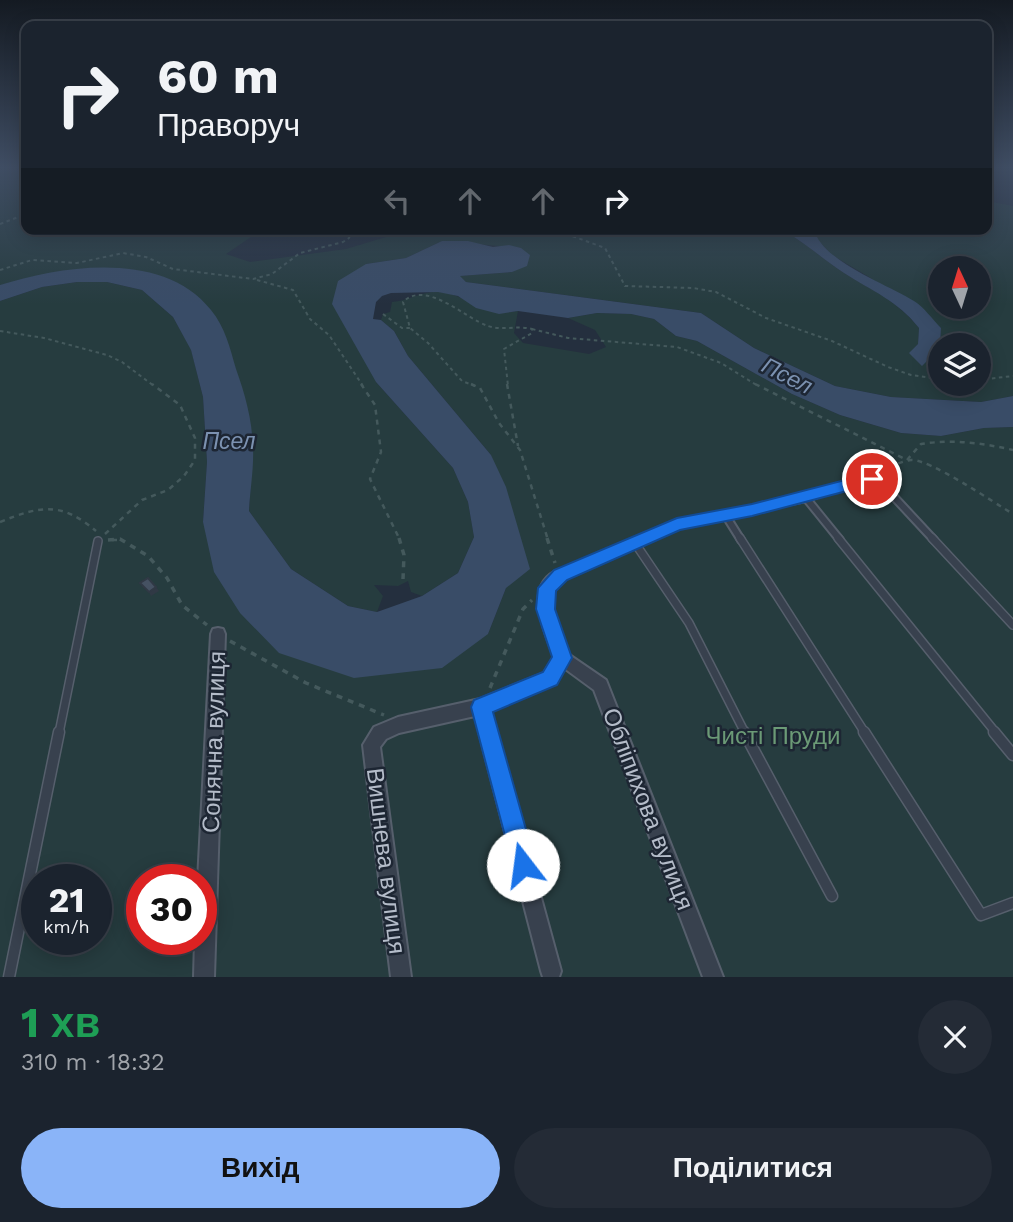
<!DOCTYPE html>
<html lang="uk">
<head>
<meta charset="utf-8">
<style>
  :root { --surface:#1b232e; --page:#242b36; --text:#f1f3f6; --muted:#a0a4aa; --line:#39404a; --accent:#8ab4f8 }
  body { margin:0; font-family:"Work Sans",sans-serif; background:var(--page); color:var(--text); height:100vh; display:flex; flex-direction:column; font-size:26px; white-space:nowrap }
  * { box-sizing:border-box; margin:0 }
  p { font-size:23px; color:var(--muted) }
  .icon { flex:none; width:38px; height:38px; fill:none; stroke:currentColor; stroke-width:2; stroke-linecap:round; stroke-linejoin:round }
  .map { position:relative; height:977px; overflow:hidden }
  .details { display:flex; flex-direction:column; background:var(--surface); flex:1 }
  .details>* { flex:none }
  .banner { position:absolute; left:21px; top:21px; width:971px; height:214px; border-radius:14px; box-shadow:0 4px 18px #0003,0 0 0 2px var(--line); background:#1b232e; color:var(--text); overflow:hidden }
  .needle { width:46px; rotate:356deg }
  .fabs { position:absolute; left:928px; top:256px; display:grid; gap:14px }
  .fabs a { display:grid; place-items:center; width:63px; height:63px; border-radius:50%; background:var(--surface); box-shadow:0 4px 18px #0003,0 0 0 2px var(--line); font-size:35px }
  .speed { position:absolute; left:21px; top:864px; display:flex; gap:14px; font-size:35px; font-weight:700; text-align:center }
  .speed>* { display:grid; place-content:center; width:91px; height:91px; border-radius:50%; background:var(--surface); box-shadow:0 4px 18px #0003,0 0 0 2px var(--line); line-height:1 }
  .speed small { font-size:18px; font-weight:400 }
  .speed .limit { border:10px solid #d22; background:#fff; color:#111 }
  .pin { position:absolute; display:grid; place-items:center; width:60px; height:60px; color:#fff; margin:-30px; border:4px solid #fff; border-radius:50%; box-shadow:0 2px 7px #0007 }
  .me { position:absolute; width:77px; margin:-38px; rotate:345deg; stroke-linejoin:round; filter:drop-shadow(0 0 5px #0008) }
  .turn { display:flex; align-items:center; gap:24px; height:147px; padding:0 21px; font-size:32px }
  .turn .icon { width:91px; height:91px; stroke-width:2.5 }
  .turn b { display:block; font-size:49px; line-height:60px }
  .lanes { display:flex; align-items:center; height:66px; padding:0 21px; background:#0003; justify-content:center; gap:35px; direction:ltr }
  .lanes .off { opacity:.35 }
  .round { display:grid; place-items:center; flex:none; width:74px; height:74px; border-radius:37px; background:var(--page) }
  .summary { display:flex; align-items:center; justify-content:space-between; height:119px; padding:0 21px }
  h1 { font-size:42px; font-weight:700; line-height:52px; color:#1e9e55 }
  .primary-button { display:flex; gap:14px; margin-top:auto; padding:14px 21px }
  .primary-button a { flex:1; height:80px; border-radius:42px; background:var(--accent); color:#111; font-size:28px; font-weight:700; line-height:80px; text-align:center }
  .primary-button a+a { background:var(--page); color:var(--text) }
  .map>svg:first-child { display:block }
</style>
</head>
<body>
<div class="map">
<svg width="1013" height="977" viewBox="0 0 1013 977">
  <rect width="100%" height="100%" fill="#242f3e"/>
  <g fill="#263c3f" fill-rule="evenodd">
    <path d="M 0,167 L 26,167 L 26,229 L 250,229 L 251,237 L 226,254 L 250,262 L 346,249 L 413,229 L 535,229 L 548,234 L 569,233 L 573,229 L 793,229 L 794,237 C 811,248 827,262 844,273 C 873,291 896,300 919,328 L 918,344 L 910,353 L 922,365 L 940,348 L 940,383 L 978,383 L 978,345 L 940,345 L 941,328 L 869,277 L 832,255 L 816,238 L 814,229 L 987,229 L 987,201 L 1013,206 L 1013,396 L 981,402 L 891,397 L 835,386 L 754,348 L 701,313 L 466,282 L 459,276 L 512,272 L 521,248 L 442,241 L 406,258 L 366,264 L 376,382 L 453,468 L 468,502 L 474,537 L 458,573 L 422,596 L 411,592 L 408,581 L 398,586 L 374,585 L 383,596 L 377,612 L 348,606 L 291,569 L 249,511 L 253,447 L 167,278 L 0,285 ZM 940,268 L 978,268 L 978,306 L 940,306 Z"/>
    <path d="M 77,282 L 107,282 L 142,290 L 173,317 L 191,349 L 203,397 L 207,462 L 203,522 L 240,613 L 488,634 L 506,588 L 491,455 L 408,356 L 394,331 L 381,320 L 383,314 L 390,312 L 392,302 C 409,301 424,290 440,292 C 473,296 479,318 518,311 L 514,333 L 523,343 L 589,354 L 606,347 L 595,330 L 568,318 L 597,313 L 631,314 L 654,319 L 676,336 L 697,341 L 792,394 L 840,415 L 901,433 L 941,436 L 984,428 L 1013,427 L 1013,977 L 0,977 L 0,301 L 42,287 ZM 37,880 L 96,880 L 96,940 L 37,940 ZM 142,880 L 201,880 L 201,940 L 142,940 Z"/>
  </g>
  <g fill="#394c67">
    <path d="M 793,229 L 814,229 C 821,261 887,284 914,301 C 924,307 932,319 941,328 L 940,348 L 922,366 L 909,353 L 918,344 L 919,328 C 898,301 872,291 844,273 C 827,262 811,248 794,237 Z"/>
    <path d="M 442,241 L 468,241 L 493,247 L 509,245 L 521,248 L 530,255 L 527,266 L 512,272 L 460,276 L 466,282 L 701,313 L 754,348 L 835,386 L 891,397 L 981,402 L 1013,396 L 1013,427 L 984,428 L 941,436 L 901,433 L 840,415 L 792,394 L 697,341 L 676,336 L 654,319 L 631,314 L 597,313 L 568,318 L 518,311 L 499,314 L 476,308 L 458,296 L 438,292 L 391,293 L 382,296 L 376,302 L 373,319 L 381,320 L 394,331 L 408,356 L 491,455 L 506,487 L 530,569 L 506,588 L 488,634 L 442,668 L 354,678 L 279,653 L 240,613 L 214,572 L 203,522 L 207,462 L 203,397 L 191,350 L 173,317 L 142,290 L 107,282 L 77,282 L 42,287 L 0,301 L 0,285 C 63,265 164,250 211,310 C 225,327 230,348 236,369 C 245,394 252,419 253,447 C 254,468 250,490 249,511 L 291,569 L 348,606 L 377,612 L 422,596 L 458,573 L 474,537 L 468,502 L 453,468 L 376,382 L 332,304 L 338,281 L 366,264 L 406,258 Z"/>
  </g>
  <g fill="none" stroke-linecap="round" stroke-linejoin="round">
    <defs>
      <g id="service-far2">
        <path d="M 806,498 L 840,540"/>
        <path d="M 726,516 L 741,540"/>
        <path d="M 641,540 L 677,524 L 806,498 L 861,479 L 872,479 L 882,484 L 934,540"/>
      </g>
      <g id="service-far1">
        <path d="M 740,538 L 865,733"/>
        <path d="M 838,538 L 996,733"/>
        <path d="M 932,538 L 1013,625"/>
        <path d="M 635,543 L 689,623 L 745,733"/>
        <path d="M 560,575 L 645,538"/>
        <path d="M 59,733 L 98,541"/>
      </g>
      <g id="service">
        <path d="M 744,732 L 832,896"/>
        <path d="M 864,732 L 981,915 L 1013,903"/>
        <path d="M 994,732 L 1013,755"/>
        <path d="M 9,977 L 59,732"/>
      </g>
      <g id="minor">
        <path d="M 560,569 L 565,571 L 567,575 L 554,590 L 552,609 L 568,654 L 606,680 L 723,977 L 703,977 L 594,690 L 564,668 L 556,683 L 490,711 L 561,971 L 559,977 L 543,977 L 541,971 L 475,716 L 399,733 L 386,739 L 380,747 L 411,977 L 391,977 L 363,745 L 374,727 L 398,717 L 480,699 L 544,673 L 554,657 C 545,631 521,584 560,569 Z"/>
        <path d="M 218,628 L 223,629 L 225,634 L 214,977 L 194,977 L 195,940 L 201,940 L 201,880 L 198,880 L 211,634 L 213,629 Z"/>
      </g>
    </defs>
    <use href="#service-far2" stroke="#565f6c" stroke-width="10"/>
    <use href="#service-far1" stroke="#565f6c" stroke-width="10"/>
    <use href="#service" stroke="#565f6c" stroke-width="13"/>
    <use href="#minor" stroke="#565f6c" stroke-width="4"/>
    <g stroke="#44595c" stroke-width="2" stroke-dasharray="3.5 3.5" stroke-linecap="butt">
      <path d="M 0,224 L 26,214"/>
      <path d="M 553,229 L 605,248 L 625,286 L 693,288 L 716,292 L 766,318 L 832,341 L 888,367 L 911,375 L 940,379"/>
      <path d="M 354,231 L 373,233 L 390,229"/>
      <path d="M 0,270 L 32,260 L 77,263 L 123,253 L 146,257 L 173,269 L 253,279 L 272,274 L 300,253 L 343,242 L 349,238 L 352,230"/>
      <path d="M 257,280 L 293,290 L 310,319 L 329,335 L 363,386"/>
      <path d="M 383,314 L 402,328 L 410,328"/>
      <path d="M 532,329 L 568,338 L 677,347 L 721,363 L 758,386"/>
      <path d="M 0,331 L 44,338 L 107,355 L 122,362 L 154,386"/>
      <path d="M 978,380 L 1013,376"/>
      <path d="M 475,386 L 462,381 L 428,343 L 410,328 L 403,302 C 426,279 466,319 488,326 C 502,331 517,325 532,329 L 532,333 L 504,349 L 508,386"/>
    </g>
    <g stroke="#44595c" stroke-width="2.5" stroke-dasharray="5 5" stroke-linecap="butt">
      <path d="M 361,384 L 375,405 L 381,452 L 370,479 L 400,540"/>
      <path d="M 471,384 L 480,388 L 499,423 L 520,450 L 548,540"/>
      <path d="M 507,384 L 518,446"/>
      <path d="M 755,384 L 907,460 L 921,444 C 953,439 982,443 1013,450"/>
      <path d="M 880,472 C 889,468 901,461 911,460 C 930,459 993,502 1013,514"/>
      <path d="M 0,522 C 40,506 61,501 96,531"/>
      <path d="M 105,534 L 142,500 L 168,490 L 184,476 L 195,460 L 195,438 L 180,405 L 152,384"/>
      <path d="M 112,540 L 121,540"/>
    </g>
    <g stroke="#44595c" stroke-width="3.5" stroke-dasharray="6 6" stroke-linecap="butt">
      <path d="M 399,538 L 404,555 L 403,579"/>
      <path d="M 547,538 L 555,563"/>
      <path d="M 108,540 L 120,539 L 148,556 L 167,578 L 182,605 L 207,625"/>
      <path d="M 230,641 L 306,683 L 384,715"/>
      <path d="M 490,688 L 523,609 L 532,600"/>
    </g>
    <use href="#service-far2" stroke="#38414e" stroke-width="6"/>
    <use href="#service-far1" stroke="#38414e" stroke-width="7"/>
    <use href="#service" stroke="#38414e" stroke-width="10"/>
    <use href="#minor" fill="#38414e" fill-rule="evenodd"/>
  </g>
  <path fill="#303945" d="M 156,587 L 159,591 L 151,596 L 149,592 Z"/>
  <path fill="#455162" stroke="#303945" stroke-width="2" d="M 148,578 L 156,587 L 149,592 L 140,583 Z"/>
  <linearGradient id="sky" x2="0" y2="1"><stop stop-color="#141a22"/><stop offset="0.55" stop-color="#3f4d63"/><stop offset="1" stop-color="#3f4d63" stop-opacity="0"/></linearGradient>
  <rect width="1013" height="304" fill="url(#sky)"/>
  <path fill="#1a73e8" stroke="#114b97" stroke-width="2" d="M 872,473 L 877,475 L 880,479 L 877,483 L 752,516 L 680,530 L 567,580 L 556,591 L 555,609 L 572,658 L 557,685 L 493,712 L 536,865 L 532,874 L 523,878 L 515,874 L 471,707 L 474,700 L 543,672 L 552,657 L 536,609 L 538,588 L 554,570 L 677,518 L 752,504 Z"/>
  <g text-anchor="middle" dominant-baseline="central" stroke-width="5" stroke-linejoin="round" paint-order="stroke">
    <g font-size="23" font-style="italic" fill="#7c92b1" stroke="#1d2633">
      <text transform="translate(787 376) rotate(27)">Псел</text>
      <text x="229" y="441">Псел</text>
    </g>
    <g font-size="24" fill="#6b9a76" stroke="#1d2633">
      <text x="773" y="736">Чисті Пруди</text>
    </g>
    <g font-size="24" fill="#b4bcc9" stroke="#1d2633">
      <text transform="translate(214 742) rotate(-88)">Сонячна вулиця</text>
      <text transform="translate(648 809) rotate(69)">Обліпихова вулиця</text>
      <text transform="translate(386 861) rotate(83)">Вишнева вулиця</text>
    </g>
  </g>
</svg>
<div class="fabs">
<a><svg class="needle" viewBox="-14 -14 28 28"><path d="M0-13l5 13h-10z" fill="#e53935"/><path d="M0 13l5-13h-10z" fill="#a0a4aa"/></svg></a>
<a><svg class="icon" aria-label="layers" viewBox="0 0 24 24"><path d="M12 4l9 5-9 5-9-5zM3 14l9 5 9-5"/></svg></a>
</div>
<div class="speed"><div>21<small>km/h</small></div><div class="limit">30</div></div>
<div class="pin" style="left:872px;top:479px;background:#d93025"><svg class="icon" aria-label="arrive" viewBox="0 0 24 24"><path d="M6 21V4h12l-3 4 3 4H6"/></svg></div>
<svg class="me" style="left:523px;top:865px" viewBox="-20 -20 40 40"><circle r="19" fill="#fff"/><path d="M0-13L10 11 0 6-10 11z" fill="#1a73e8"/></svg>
<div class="banner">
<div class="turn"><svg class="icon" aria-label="right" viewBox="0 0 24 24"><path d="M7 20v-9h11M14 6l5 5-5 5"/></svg><div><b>60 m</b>Праворуч</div></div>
<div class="lanes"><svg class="icon off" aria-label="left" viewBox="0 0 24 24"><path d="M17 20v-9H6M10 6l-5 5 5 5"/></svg><svg class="icon off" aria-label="ahead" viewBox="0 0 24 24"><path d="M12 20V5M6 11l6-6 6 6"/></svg><svg class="icon off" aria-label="ahead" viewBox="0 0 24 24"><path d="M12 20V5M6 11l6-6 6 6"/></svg><svg class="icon" aria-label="right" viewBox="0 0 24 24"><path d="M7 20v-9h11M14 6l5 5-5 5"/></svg></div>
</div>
</div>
<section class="details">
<div class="summary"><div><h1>1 хв</h1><p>310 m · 18:32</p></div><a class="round"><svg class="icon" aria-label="close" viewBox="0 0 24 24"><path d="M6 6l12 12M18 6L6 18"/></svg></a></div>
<div class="primary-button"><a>Вихід</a><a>Поділитися</a></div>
</section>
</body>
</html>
